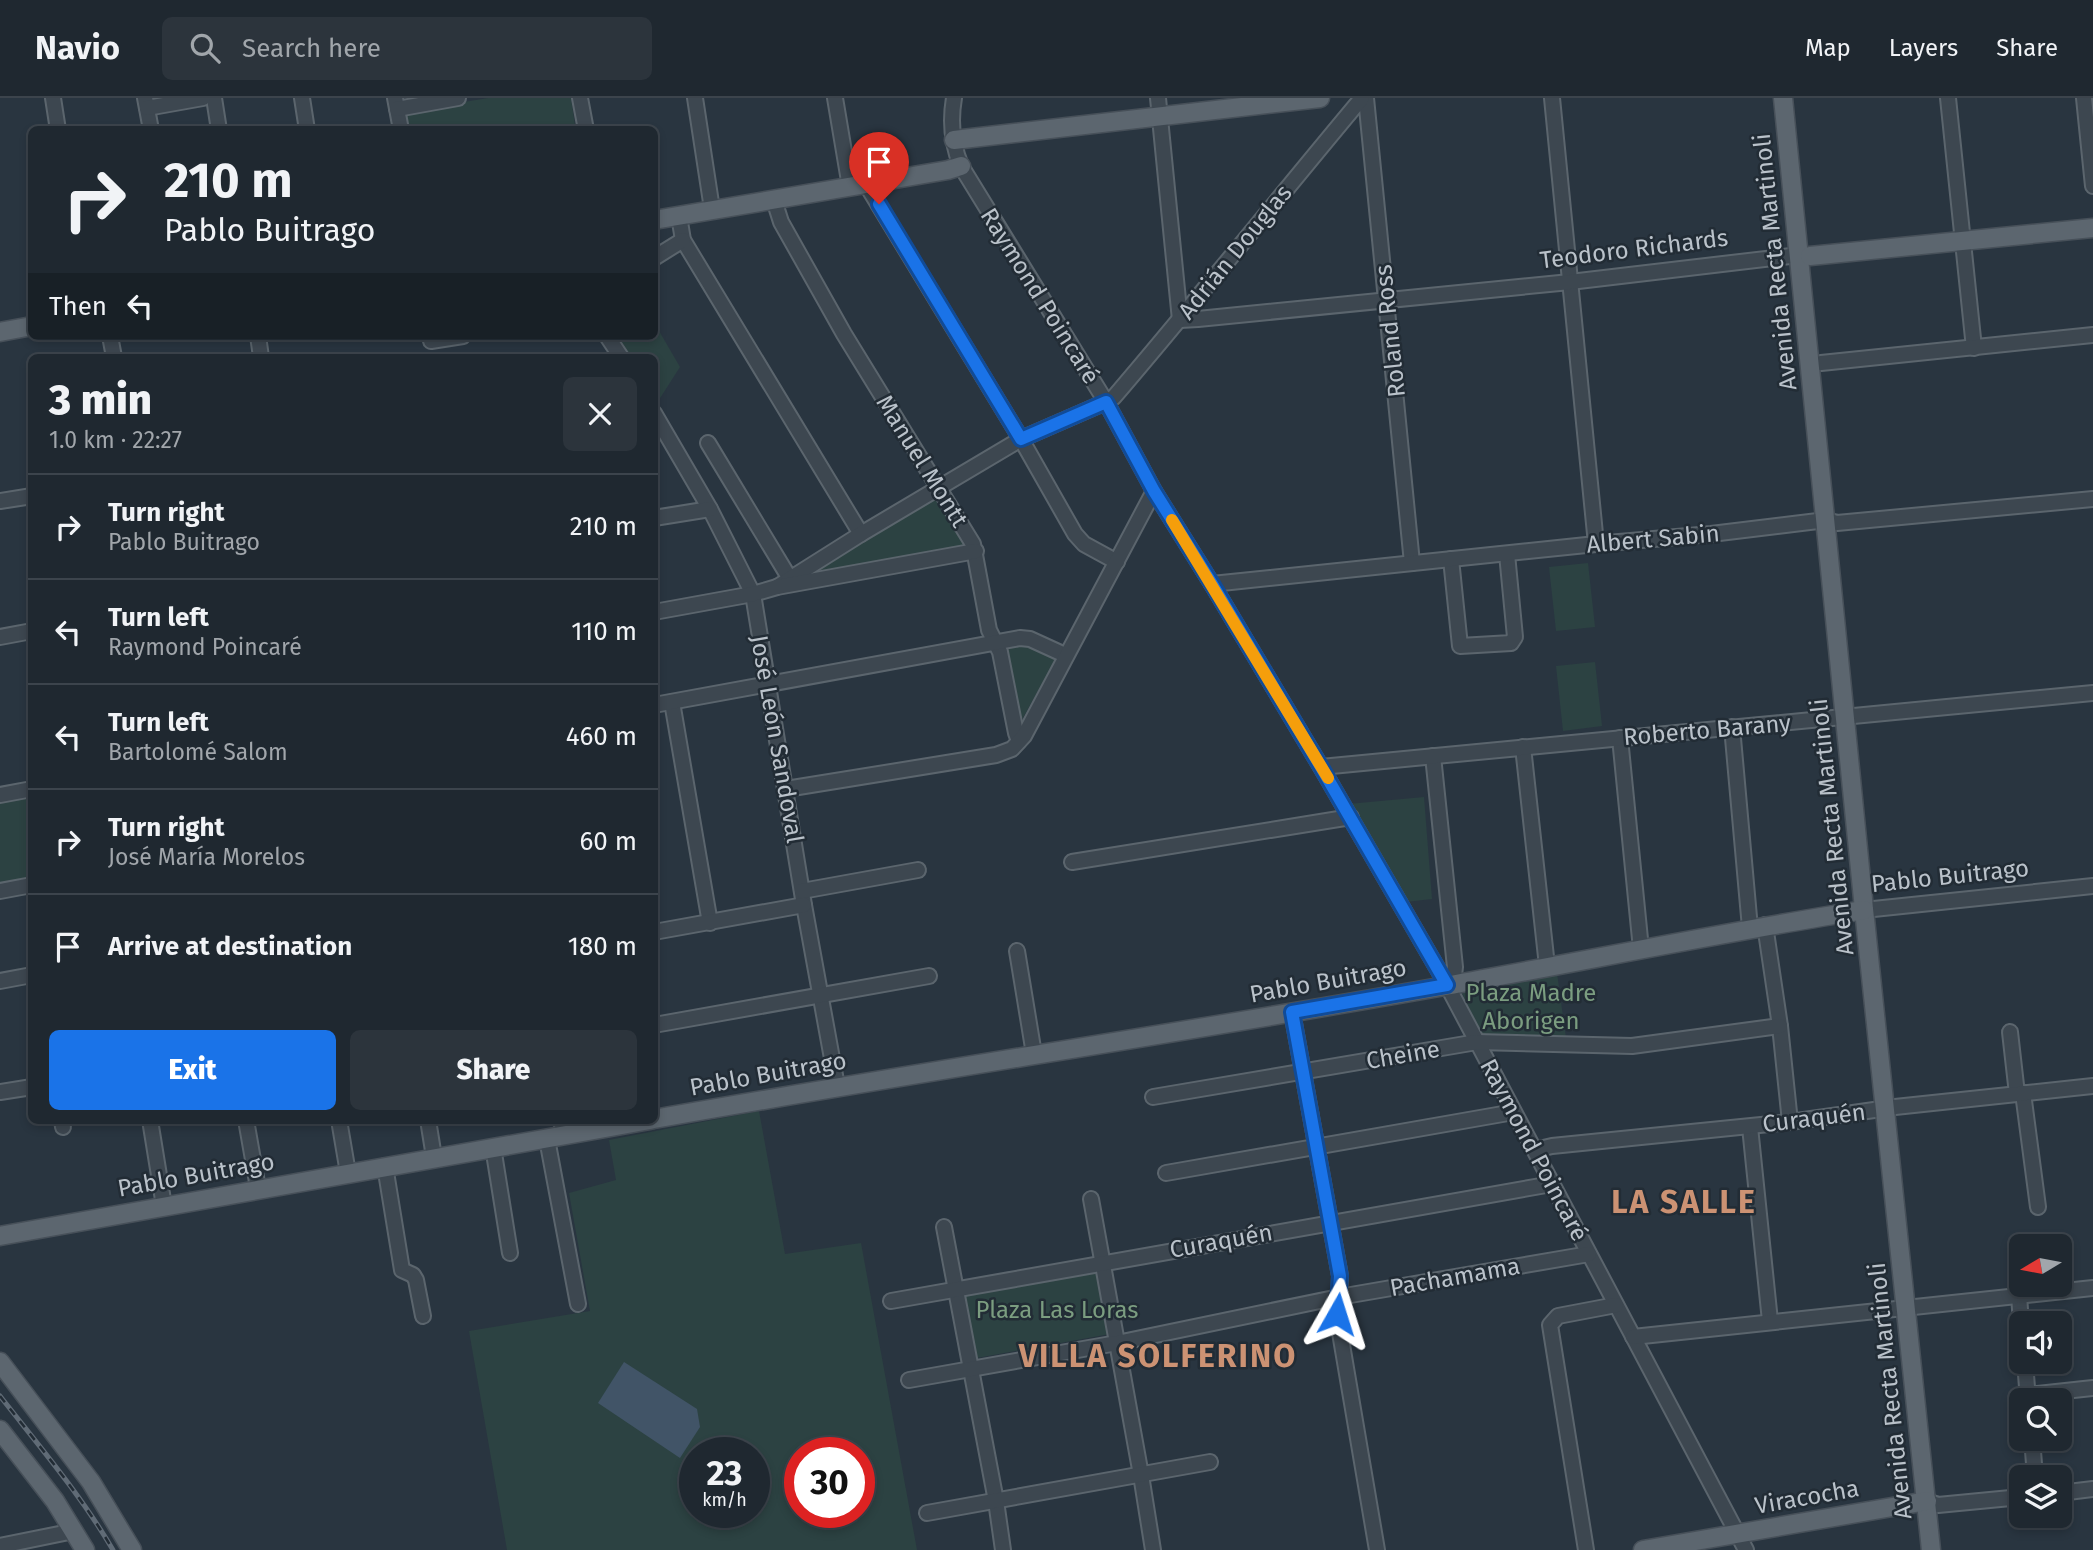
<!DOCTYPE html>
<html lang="en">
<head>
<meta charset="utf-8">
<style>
  :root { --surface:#1f2830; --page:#2c343c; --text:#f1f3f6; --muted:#a1a6ab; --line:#3c444c; --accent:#1a73e8 }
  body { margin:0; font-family:"Fira Sans",sans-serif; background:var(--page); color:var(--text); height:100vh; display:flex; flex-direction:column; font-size:26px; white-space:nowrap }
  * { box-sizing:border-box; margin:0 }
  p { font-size:23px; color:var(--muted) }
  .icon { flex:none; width:38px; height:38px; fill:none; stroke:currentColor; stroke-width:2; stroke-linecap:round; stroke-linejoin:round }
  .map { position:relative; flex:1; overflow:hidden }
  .panel { position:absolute; left:28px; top:256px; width:630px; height:770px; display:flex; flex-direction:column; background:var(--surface); border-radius:10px; box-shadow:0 4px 10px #0003,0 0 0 2px var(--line) }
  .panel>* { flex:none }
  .guide { position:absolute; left:28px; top:28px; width:630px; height:214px; border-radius:10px; box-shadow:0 4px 10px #0003,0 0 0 2px var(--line); background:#1f2830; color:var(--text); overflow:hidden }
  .needle { width:46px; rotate:260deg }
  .controls { position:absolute; left:2009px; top:1136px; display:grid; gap:14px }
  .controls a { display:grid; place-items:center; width:63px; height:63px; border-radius:10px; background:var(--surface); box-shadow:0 4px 10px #0003,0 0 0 2px var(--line); font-size:35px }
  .speed { position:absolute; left:679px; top:1339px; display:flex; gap:14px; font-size:35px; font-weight:700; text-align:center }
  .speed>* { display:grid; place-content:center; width:91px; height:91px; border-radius:50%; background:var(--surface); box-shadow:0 4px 10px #0003,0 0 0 2px var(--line); line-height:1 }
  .speed small { font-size:18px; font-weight:400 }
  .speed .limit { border:10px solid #d22; background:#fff; color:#111 }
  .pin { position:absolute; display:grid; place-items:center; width:60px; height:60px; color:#fff; margin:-72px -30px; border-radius:50% 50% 50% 0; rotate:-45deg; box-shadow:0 0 7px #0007 }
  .pin .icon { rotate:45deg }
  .me { position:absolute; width:77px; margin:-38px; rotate:6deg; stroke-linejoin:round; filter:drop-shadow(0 0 5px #0008) }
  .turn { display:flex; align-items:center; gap:24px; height:147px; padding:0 21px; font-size:32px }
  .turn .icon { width:91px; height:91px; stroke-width:2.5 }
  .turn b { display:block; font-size:49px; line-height:60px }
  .then { display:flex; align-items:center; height:66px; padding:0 21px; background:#0003; gap:14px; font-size:26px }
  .round { display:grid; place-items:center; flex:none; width:74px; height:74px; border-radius:10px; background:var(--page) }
  .headline { display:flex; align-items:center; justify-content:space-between; height:119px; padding:0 21px }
  h1 { font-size:42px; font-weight:800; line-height:52px }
  .cta { display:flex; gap:14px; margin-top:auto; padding:14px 21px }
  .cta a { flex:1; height:80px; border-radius:10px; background:var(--accent); color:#fff; font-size:28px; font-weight:800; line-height:80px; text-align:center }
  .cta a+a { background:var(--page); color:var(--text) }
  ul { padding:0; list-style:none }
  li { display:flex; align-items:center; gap:21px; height:105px; padding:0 21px; border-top:2px solid var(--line) }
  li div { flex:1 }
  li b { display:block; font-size:26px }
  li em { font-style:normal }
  header { display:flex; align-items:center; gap:42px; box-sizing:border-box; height:98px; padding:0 35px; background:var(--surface); border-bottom:2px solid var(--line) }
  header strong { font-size:33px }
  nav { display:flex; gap:38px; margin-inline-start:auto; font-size:24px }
  .search { width:490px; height:63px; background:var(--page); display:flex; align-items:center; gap:18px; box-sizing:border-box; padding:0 24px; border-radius:10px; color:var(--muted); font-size:26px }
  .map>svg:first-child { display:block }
</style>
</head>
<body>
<header>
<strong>Navio</strong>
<div class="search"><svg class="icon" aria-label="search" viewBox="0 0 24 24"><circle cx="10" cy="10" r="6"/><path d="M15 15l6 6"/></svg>Search here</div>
<nav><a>Map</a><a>Layers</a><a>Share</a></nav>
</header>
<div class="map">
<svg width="2093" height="1452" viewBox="0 0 2093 1452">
  <rect width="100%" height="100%" fill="#293540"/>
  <g fill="#2c4242" fill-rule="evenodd">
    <path d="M 488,0 L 571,0 L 575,27 L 549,32 L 401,31 L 398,15 Z"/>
    <path d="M 655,226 L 680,269 L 655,308 L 654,259 L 621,259 L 615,247 L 630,238 L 654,238 Z"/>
    <path d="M 936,400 L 966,447 L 962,452 L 815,473 L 814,469 Z"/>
    <path d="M 1588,465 L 1595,529 L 1556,533 L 1549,469 Z"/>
    <path d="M 1026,546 L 1056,561 L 1020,625 L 1007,554 L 1013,547 Z"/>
    <path d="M 1595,564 L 1602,628 L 1563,633 L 1556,568 Z"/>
    <path d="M 31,697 L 31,779 L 0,786 L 0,704 Z"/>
    <path d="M 1424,699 L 1432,801 L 1406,804 L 1348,706 Z"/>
    <path d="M 1557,875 L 1566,940 L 1481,936 L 1460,891 Z"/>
    <path d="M 759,1013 L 785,1156 L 861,1145 L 917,1452 L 507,1452 L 469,1233 L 590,1213 L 569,1095 L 616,1082 L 609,1042 ZM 695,1354 L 754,1354 L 754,1414 L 695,1414 ZM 800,1354 L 859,1354 L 859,1414 L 800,1414 Z"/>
    <path d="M 1096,1171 L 1110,1236 L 977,1260 L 964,1194 Z"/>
  </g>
  <path fill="#415467" d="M 624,1264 L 697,1311 L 700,1329 L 680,1360 L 598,1305 Z"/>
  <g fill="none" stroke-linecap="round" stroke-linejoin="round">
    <defs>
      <g id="minor">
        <path d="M 53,0 L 58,32"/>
        <path d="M 145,0 L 151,32"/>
        <path d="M 214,0 L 219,32"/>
        <path d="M 302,0 L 307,32"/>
        <path d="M 395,0 L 401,32"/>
        <path d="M 580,0 L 586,32"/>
        <path d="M 695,0 L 712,111"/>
        <path d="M 835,0 L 850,89"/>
        <path d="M 954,0 C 950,23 952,46 961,68 L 1106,304 L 1154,393 L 1212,486 L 1321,669 L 1447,887 L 1746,1452"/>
        <path d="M 1158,0 L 1180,222"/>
        <path d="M 1366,0 L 1412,465"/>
        <path d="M 1552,0 L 1596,446"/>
        <path d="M 1948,0 L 1974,250"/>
        <path d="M 2084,0 L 2093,88"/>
        <path d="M 147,10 L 203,0"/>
        <path d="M 397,11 L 458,0"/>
        <path d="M 866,86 L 1021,341 L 1075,436 L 1084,446 L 1117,464"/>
        <path d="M 774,102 L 781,124 L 844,236 L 973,446 L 989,532 L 1000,554 L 1016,635 L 1019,643"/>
        <path d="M 679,118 L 683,142 L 861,436"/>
        <path d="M 654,160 L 683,142"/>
        <path d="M 1180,222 L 1198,221 L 1570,184 L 1799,157 L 1809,158"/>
        <path d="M 110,238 L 114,259"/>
        <path d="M 258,238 L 261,259"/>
        <path d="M 607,238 L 621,259"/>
        <path d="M 431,243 L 463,238"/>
        <path d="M 1821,265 L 2093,237"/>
        <path d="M 654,315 L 710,411 L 753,496 L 804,807 L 837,988"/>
        <path d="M 708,345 L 790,481"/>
        <path d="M 0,403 L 32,398"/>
        <path d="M 654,420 L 710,411"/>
        <path d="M 1451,461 L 1460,548 L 1511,545 L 1515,539 L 1507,456"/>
        <path d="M 1212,486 L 1596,446 L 1711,436 L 1826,422 L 1837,425 L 2093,401"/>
        <path d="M 777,489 L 861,436 L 1021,341 L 1106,304 L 1114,299 C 1198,201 1279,99 1362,0"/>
        <path d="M 654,514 L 753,496 L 777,489 L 976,453"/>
        <path d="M 0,539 L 32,533"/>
        <path d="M 672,604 L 710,825"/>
        <path d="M 654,607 L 1020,540 L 1030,541 L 1065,557"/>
        <path d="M 1732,629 L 1750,830"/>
        <path d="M 1620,640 L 1641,851"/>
        <path d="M 1523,649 L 1547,868"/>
        <path d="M 1433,658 L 1455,869 L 1453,886"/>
        <path d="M 1321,669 L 2093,595"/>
        <path d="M 786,691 L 996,657 L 1012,651 L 1024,638 L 1154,393"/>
        <path d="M 0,697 L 32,691"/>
        <path d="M 1072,764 L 1351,719"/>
        <path d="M 0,793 L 32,787"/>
        <path d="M 802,793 L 918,772"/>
        <path d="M 1864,812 L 2093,788"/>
        <path d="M 1765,827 L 1780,928 L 1790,1024"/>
        <path d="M 654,834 L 804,807"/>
        <path d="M 1017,853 L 1034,956"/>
        <path d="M 0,883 L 32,877"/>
        <path d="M 1292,914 L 1340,1178 L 1338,1223 L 1377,1452"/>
        <path d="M 654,927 L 929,878"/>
        <path d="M 2010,934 L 2017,996"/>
        <path d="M 0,994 L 32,989"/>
        <path d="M 2023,995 L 2038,1109"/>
        <path d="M 1153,999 L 1477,944 L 1632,948 L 1780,928"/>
        <path d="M 62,1022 L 63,1029"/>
        <path d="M 150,1022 L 164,1108"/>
        <path d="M 246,1022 L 258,1090"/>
        <path d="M 339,1022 L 348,1075"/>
        <path d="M 428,1022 L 434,1059"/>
        <path d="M 561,1022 L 564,1037"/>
        <path d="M 1750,1029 L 1770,1223"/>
        <path d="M 547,1041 L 578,1206"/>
        <path d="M 493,1049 L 510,1155"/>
        <path d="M 1535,1052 L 1552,1048 L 1790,1024 L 1895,1009 L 2093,988"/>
        <path d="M 385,1068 L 402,1172 L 413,1177 L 416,1182 L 423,1218"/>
        <path d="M 1166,1075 L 1514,1014"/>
        <path d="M 1091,1101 L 1141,1377 L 1153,1452"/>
        <path d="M 944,1129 L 996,1403 L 1003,1452"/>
        <path d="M 2019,1197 L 2021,1226"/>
        <path d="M 891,1203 L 1552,1086"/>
        <path d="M 1633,1239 L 2093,1190"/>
        <path d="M 2025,1264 L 2028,1302"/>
        <path d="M 909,1282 L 1117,1245 L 1339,1199 L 1589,1156"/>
        <path d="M 2028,1297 L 2093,1290"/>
        <path d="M 2032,1340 L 2035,1379"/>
        <path d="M 2060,1395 L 2093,1391"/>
        <path d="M 1927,1403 L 1938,1407 L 2021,1399"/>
        <path d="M 927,1415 L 1210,1364"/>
        <path d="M 0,1448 L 74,1433"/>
        <path d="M 1586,1452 L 1550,1227 L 1558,1218 L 1616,1207"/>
      </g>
      <g id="major">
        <path d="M 1783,0 L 1865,821 L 1931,1452"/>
        <path d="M 954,42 L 1320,0"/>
        <path d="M 654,122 L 948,72 L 961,68"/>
        <path d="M 1810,158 L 2093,130"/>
        <path d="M 0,234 L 32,228"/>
        <path d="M 654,1021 C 918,974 1182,935 1445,888 C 1585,863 1724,834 1864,812"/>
        <path d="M 0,1138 L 650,1022"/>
        <path d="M 0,1264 L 91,1384 L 132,1452"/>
        <path d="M 0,1332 L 55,1403 L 85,1452"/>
        <path d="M 1643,1452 L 1927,1403"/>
      </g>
    </defs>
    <use href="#minor" stroke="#5b656d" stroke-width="18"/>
    <use href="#major" stroke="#475059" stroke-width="21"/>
    <use href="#minor" stroke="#3d4750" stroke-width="14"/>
    <use href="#major" stroke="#5c666f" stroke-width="18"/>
    <defs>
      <path id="rail" d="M 0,1298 C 39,1348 81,1397 113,1452"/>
    </defs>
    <use href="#rail" stroke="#606b76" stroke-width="5"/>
    <use href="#rail" stroke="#222c35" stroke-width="2.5" stroke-dasharray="8" stroke-linecap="butt"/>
  </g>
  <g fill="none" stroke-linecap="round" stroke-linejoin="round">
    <defs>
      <path id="route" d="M 879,106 L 1021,341 L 1106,304 L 1154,393 L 1212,486 L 1321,669 L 1447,887 L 1292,914 L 1340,1178 L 1337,1216"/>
    </defs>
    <use href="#route" stroke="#114b97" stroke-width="18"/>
    <use href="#route" stroke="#1a73e8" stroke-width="12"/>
    <path stroke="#f59e0b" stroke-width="12" d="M 1172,422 L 1328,680"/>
  </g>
  <g text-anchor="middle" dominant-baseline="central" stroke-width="5" stroke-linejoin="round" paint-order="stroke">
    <g font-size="24" fill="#bac2ca" stroke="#222c35">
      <text transform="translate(1634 151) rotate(-7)">Teodoro Richards</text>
      <text transform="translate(1235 154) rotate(-51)">Adrián Douglas</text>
      <text transform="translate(1775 164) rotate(-96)">Avenida Recta Martinoli</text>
      <text transform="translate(1040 198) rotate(58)">Raymond Poincaré</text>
      <text transform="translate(1390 233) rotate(-96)">Roland Ross</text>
      <text transform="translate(922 363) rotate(58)">Manuel Montt</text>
      <text transform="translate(1653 441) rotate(-5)">Albert Sabin</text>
      <text transform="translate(1707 632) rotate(-5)">Roberto Barany</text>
      <text transform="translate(777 641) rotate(80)">José León Sandoval</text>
      <text transform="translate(1832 729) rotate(-96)">Avenida Recta Martinoli</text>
      <text transform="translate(1950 778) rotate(-6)">Pablo Buitrago</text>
      <text transform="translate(1328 883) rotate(-10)">Pablo Buitrago</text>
      <text transform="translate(1403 957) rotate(-10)">Cheine</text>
      <text transform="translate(768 976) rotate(-10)">Pablo Buitrago</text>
      <text transform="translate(1814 1020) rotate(-7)">Curaquén</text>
      <text transform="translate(1534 1052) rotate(62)">Raymond Poincaré</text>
      <text transform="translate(196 1077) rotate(-10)">Pablo Buitrago</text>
      <text transform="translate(1221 1143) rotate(-10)">Curaquén</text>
      <text transform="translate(1455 1179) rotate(-10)">Pachamama</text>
      <text transform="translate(1890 1293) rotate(-96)">Avenida Recta Martinoli</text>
      <text transform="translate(1807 1399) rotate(-10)">Viracocha</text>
    </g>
    <g font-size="24" fill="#7b9d80" stroke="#222c35">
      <text x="1531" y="895">Plaza Madre<tspan x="1531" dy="28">Aborigen</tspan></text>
      <text x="1057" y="1212">Plaza Las Loras</text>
    </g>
    <g font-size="32" font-weight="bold" letter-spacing="2" fill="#cc9273" stroke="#222c35">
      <text x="1684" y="1104">LA SALLE</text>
      <text x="1158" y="1258">VILLA SOLFERINO</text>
    </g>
  </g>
</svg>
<div class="controls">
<a><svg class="needle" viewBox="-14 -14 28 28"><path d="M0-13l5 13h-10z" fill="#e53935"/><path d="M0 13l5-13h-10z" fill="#a1a6ab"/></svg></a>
<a><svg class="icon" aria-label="sound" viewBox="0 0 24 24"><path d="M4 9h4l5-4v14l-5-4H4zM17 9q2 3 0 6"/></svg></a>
<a><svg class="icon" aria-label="search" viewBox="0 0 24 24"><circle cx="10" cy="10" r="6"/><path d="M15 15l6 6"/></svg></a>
<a><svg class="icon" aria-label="layers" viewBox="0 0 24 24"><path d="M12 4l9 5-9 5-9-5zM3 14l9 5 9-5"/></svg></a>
</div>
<div class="speed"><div>23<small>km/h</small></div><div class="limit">30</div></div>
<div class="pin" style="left:879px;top:106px;background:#d93025"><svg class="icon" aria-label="arrive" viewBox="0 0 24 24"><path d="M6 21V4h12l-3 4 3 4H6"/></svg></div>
<svg class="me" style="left:1337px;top:1216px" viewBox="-20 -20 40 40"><path d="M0-17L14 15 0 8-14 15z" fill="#1a73e8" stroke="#fff" stroke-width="4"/></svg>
<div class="guide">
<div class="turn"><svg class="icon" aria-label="right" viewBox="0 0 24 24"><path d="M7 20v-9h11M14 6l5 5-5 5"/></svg><div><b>210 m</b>Pablo Buitrago</div></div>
<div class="then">Then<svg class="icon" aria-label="left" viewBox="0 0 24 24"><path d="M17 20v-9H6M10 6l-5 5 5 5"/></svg></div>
</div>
<section class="panel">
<div class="headline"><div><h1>3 min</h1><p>1.0 km · 22:27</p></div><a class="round"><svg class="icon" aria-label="close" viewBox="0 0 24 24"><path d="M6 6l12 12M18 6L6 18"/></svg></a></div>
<ul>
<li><svg class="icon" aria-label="right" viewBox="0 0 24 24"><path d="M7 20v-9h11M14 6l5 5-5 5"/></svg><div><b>Turn right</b><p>Pablo Buitrago</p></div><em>210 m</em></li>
<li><svg class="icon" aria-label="left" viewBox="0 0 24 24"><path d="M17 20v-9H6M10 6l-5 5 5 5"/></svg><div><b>Turn left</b><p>Raymond Poincaré</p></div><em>110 m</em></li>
<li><svg class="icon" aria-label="left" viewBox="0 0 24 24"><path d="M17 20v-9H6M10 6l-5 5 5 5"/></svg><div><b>Turn left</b><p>Bartolomé Salom</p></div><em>460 m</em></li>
<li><svg class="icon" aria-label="right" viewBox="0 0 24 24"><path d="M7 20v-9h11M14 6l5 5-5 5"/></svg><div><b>Turn right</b><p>José María Morelos</p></div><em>60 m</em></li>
<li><svg class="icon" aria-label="arrive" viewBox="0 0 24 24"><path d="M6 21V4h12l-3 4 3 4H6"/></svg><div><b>Arrive at destination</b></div><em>180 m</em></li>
</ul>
<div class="cta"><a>Exit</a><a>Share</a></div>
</section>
</div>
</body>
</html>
